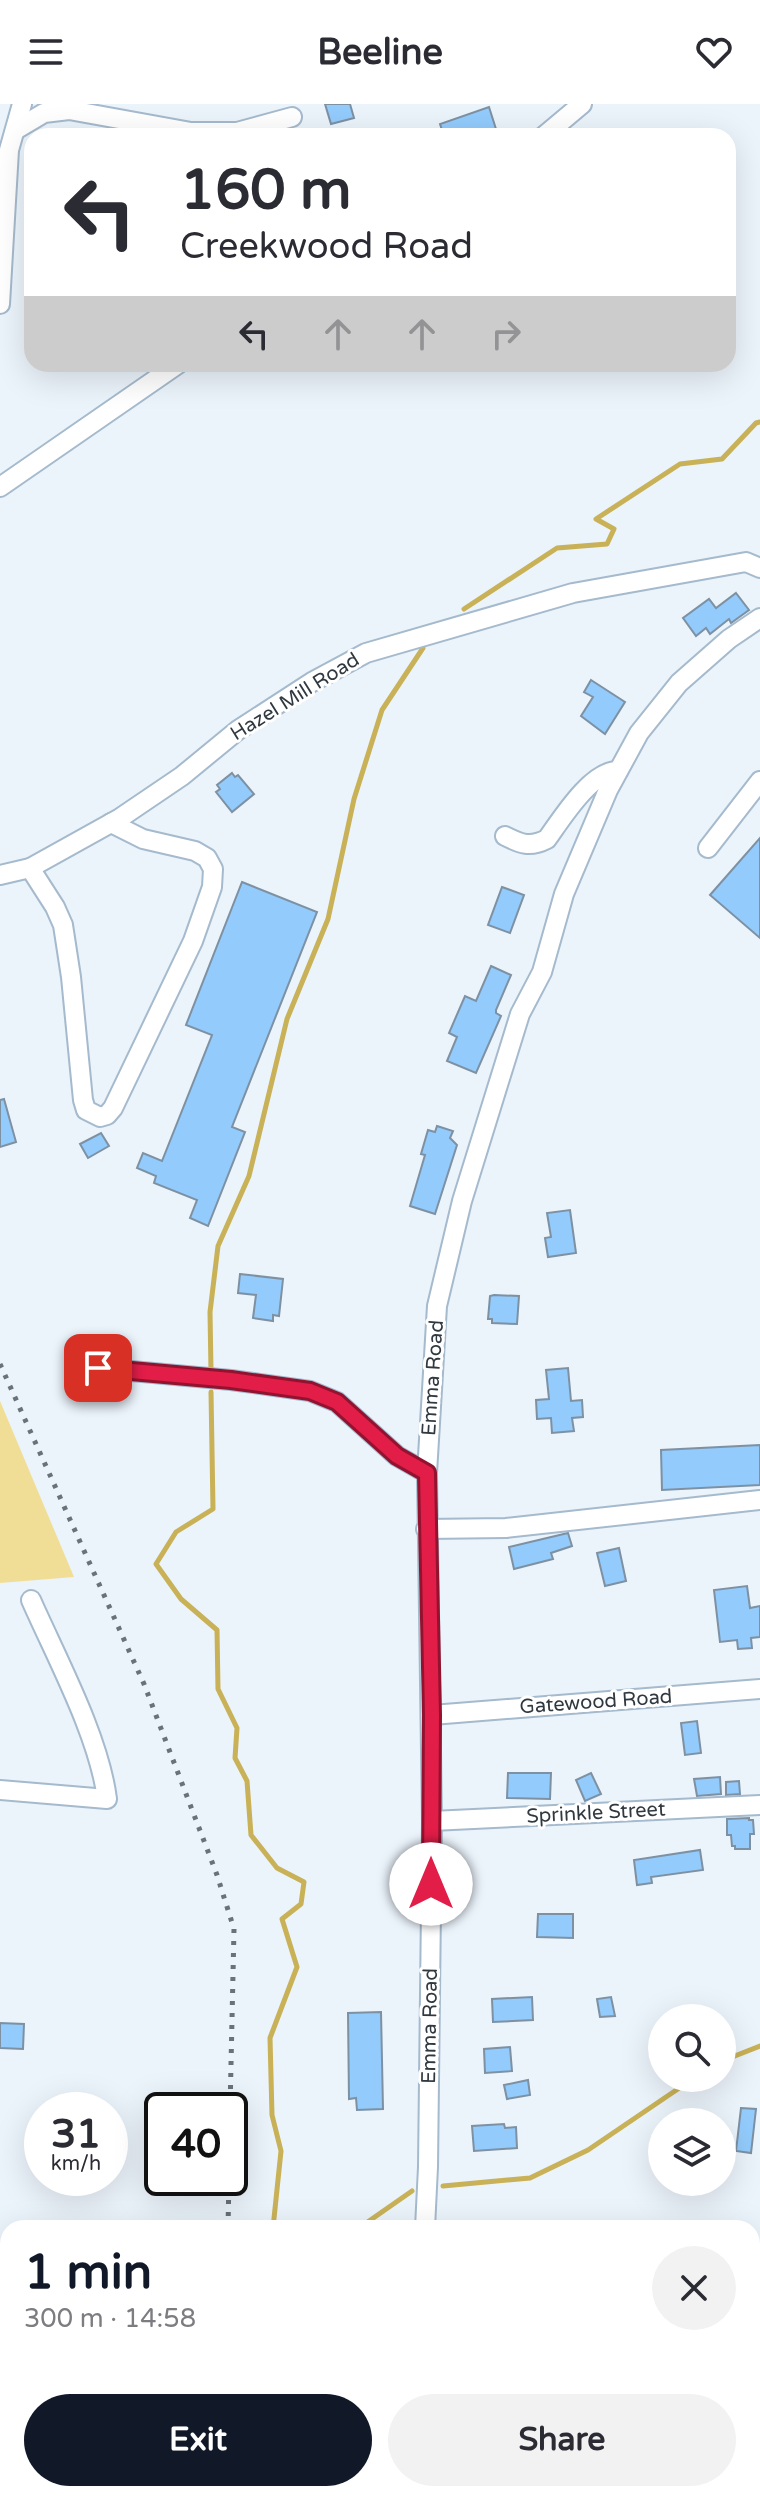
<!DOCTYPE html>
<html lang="en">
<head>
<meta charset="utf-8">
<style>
  :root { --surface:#fff; --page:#f2f2f3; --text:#2b2b33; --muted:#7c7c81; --accent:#111827 }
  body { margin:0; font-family:"Varela Round",sans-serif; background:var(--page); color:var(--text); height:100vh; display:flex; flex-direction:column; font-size:30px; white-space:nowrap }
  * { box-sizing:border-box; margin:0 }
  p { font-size:26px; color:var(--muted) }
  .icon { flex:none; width:44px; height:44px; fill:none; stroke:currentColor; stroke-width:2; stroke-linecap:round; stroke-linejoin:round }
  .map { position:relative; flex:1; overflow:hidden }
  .sheet { position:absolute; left:0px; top:2116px; width:760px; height:282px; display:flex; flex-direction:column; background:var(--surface); border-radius:24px 24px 0 0; box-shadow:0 8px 32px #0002 }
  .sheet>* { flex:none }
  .hud { position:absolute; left:24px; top:24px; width:712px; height:244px; border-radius:24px; box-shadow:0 8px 32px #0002; background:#fff; color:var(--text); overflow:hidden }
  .tools { position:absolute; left:648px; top:1900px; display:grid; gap:16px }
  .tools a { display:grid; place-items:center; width:88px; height:88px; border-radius:50%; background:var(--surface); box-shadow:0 8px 32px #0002; font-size:40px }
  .speed { position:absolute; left:24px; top:1988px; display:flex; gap:16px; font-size:40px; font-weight:700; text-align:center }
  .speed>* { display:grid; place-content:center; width:104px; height:104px; border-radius:50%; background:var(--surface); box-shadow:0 8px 32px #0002; line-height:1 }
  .speed small { font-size:20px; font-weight:400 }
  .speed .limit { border:4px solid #111; border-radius:12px; background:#fff; color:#111 }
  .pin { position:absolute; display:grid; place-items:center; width:68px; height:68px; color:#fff; margin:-34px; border-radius:16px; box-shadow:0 4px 12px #0006 }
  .me { position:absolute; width:88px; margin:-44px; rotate:0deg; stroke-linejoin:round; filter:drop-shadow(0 0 6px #0008) }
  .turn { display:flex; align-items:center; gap:28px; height:168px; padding:0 24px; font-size:36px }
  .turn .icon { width:104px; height:104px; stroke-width:2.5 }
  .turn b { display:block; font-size:56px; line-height:68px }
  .lanes { display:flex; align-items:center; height:76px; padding:0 24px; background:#0003; justify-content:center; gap:40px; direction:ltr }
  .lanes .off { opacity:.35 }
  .round { display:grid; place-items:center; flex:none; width:84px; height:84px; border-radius:42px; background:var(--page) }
  .summary { display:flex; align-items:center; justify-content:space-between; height:136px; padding:0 24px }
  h1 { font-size:48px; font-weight:800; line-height:60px; color:var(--accent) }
  .primary-button { display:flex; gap:16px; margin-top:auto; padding:16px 24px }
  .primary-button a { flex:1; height:92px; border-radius:48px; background:var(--accent); color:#fff; font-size:32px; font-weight:800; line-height:92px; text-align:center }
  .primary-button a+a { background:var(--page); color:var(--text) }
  header { display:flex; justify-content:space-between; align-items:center; height:104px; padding:0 24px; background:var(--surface); font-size:36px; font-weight:800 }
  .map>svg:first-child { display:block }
</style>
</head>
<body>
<header><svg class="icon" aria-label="menu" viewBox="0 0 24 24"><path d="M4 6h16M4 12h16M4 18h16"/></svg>Beeline<svg class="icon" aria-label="heart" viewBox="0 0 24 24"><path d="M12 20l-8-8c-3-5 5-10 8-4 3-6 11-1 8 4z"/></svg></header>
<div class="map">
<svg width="760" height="2397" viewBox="0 0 760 2397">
  <rect width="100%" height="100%" fill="#ebf3fb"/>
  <path fill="#f1de96" d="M 0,1297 L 74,1473 L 0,1479 Z"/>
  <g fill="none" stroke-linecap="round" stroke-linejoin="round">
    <g stroke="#c8b157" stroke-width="5">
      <path d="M 464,505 L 557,444 L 607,440 L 614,425 L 596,415 L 680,360 L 722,355 L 756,319 L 760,318"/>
      <path d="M 211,1267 L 210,1208 L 218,1142 L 249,1072 L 287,915 L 328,815 L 354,695 L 382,606 L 423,544"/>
      <path d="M 211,1288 L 213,1405 L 176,1428 L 156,1460 L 181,1495 L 217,1526 L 218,1585 L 237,1624 L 235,1654 L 247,1677 L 251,1731 L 277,1764 L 304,1778 L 301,1800 L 282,1815 L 297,1863 L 270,1934 L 272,2011 L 281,2047 L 273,2124"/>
      <path d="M 722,1957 L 760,1942"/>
      <path d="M 443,2082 L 530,2074 L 588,2046 L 694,1974"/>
      <path d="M 359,2124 L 412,2087"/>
      <path d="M 144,2397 L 148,2390"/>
    </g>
  </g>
  <g fill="#92cbfc" stroke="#7d91a3" stroke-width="2">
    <path d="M 325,0 L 350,0 L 354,14 L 331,20 Z"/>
    <path d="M 489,3 L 496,25 L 474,32 L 444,32 L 440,20 Z"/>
    <path d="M 736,489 L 749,506 L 731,519 L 729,515 L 710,530 L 706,524 L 696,532 L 683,514 L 709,495 L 716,504 Z"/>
    <path d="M 591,576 L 625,598 L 605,630 L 581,612 L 593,593 L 584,588 Z"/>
    <path d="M 232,669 L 235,673 L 238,671 L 254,690 L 232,708 L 216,688 L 220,685 L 217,681 Z"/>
    <path d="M 760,734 L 760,834 L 710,791 Z"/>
    <path d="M 242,778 L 317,808 L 232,1023 L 245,1028 L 208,1122 L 190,1114 L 197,1096 L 154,1079 L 156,1072 L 137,1064 L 143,1049 L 162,1057 L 212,931 L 186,921 Z"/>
    <path d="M 502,783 L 524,791 L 510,829 L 488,821 Z"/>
    <path d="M 491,862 L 511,871 L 496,906 L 496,909 L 501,912 L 476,969 L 447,957 L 457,933 L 449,929 L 465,892 L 476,897 Z"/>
    <path d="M 4,995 L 16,1038 L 0,1043 L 0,996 Z"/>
    <path d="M 437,1022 L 453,1027 L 450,1034 L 457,1041 L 435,1110 L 410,1102 L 425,1051 L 421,1050 L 428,1026 L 435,1028 Z"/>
    <path d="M 101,1029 L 109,1042 L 88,1054 L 80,1040 Z"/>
    <path d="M 570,1106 L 576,1149 L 548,1153 L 545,1134 L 551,1133 L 547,1109 Z"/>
    <path d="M 240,1170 L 283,1175 L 279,1212 L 273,1211 L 273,1217 L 253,1214 L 256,1191 L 238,1189 Z"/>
    <path d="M 494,1191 L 519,1192 L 517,1220 L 492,1219 L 492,1215 L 488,1215 L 490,1192 Z"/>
    <path d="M 568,1264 L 571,1297 L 582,1296 L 583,1313 L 572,1314 L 574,1327 L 552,1329 L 551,1314 L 537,1315 L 536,1296 L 549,1295 L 546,1266 Z"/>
    <path d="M 760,1341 L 760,1381 L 662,1386 L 661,1346 Z"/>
    <path d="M 568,1429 L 572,1442 L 551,1449 L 553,1455 L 514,1465 L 509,1443 Z"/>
    <path d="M 619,1444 L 626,1477 L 605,1482 L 597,1449 Z"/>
    <path d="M 747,1482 L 750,1504 L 760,1502 L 760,1533 L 751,1534 L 752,1544 L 738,1545 L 737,1536 L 720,1538 L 714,1486 Z"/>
    <path d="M 697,1617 L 701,1649 L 685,1651 L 681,1619 Z"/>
    <path d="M 508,1669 L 551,1669 L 550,1695 L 507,1694 Z"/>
    <path d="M 591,1669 L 601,1690 L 585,1697 L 576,1676 Z"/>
    <path d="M 720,1673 L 721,1690 L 697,1692 L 694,1675 Z"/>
    <path d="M 739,1677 L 740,1690 L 726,1691 L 726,1678 Z"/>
    <path d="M 749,1714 L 749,1716 L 753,1716 L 754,1730 L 750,1730 L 750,1745 L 735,1745 L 735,1742 L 732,1742 L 731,1731 L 727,1731 L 727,1715 Z"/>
    <path d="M 700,1746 L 703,1766 L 651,1773 L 652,1779 L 637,1781 L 634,1756 Z"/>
    <path d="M 538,1810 L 573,1810 L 573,1834 L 537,1833 Z"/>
    <path d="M 532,1893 L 533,1916 L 493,1918 L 492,1895 Z"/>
    <path d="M 611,1893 L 615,1912 L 600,1913 L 597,1895 Z"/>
    <path d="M 381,1908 L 383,2005 L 357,2006 L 356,1994 L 349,1995 L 348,1909 Z"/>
    <path d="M 0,1919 L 24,1920 L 23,1945 L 0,1944 Z"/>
    <path d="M 510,1943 L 512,1967 L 485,1969 L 484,1945 Z"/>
    <path d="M 528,1976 L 530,1991 L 507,1995 L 504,1981 Z"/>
    <path d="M 741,2004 L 756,2005 L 751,2049 L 736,2047 Z"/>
    <path d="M 504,2020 L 505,2024 L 516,2023 L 517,2044 L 474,2047 L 472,2022 Z"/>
  </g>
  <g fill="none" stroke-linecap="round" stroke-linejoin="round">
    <defs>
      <g id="minor">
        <path d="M 17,25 L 44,9 L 69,6 L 191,28 L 237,28 L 292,13"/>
        <path d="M 544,32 L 582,0"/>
        <path d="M 0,200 L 9,46 L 22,0"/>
        <path d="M 0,383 L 178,260"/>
        <path d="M 505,732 C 521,740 530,744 547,735 C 562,714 592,666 618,667"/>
        <path d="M 708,744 L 760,677"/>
        <path d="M 30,764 L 55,803 L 63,821 L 71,873 L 83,996 L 86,1006 L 100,1013 L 107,1011 L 113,1004 L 193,837 L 212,783 L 213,765 L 207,754 L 195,747 L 143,735 L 111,719"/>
        <path d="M 0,771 L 30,764 L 120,714 L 182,672 L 238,626 L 312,578 L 366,549 L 573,489 L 746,458 L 760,464"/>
        <path d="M 98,1264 L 231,1276 L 310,1287 L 337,1298 L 397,1352 L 427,1369"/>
        <path d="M 426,1425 L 506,1424 L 760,1396"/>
        <path d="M 432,1611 L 760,1585"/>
        <path d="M 0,1686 L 107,1695 C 99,1632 57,1555 31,1496"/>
        <path d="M 432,1717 L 760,1701"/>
        <path d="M 425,2124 L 428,2063 L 432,1717 L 427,1369 L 437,1202 L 462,1097 L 520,910 L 542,868 L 564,790 L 608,686 L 639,629 L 679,579 L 729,535 L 760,514"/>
        <path d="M 752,2195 L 760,2195"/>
        <path d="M 187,2397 L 189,2390"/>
        <path d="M 399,2397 L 399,2390"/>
      </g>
    </defs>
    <use href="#minor" stroke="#a5bacd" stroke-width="22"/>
    <use href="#minor" stroke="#fff" stroke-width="18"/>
    <g stroke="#697279" stroke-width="5" stroke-dasharray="4 8" stroke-linecap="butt">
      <path d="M 0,1260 L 144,1580 L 217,1771 L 234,1825 L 230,2006"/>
      <path d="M 228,2124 L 229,2074"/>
      <path d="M 227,2390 L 227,2397"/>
    </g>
  </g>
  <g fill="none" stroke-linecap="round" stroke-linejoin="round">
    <defs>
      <path id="route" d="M 98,1264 L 231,1276 L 310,1287 L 337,1298 L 397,1352 L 427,1369 L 432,1611 L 431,1780"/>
    </defs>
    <use href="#route" stroke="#92132f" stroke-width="20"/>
    <use href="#route" stroke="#e11d48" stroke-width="14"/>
  </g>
  <g text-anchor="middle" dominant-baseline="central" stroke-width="6" stroke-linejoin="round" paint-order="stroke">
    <g font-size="20" fill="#303940" stroke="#fff">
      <text transform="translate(295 593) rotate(-32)">Hazel Mill Road</text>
      <text transform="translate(433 1274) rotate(-86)">Emma Road</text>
      <text transform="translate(596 1598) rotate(-4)">Gatewood Road</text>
      <text transform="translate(596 1709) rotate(-3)">Sprinkle Street</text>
      <text transform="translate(430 1922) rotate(-89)">Emma Road</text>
    </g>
  </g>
</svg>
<div class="tools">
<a><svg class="icon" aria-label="search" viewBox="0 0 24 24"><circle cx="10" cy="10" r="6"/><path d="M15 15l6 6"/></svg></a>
<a><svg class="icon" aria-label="layers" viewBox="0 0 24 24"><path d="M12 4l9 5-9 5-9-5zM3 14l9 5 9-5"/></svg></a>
</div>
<div class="speed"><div>31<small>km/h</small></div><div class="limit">40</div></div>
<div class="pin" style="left:98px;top:1264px;background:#d93025"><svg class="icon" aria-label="arrive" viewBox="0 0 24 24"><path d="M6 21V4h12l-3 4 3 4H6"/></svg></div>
<svg class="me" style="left:431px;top:1780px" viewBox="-20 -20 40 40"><circle r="19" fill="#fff"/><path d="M0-13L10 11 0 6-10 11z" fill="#e11d48"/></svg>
<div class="hud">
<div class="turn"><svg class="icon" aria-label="left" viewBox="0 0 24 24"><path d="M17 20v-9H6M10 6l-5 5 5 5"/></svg><div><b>160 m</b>Creekwood Road</div></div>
<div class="lanes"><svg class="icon" aria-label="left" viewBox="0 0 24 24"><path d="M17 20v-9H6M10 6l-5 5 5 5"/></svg><svg class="icon off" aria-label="ahead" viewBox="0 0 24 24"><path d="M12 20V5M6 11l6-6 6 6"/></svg><svg class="icon off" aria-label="ahead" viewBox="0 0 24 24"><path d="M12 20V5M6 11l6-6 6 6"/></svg><svg class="icon off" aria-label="right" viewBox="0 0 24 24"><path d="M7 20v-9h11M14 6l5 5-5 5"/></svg></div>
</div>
<section class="sheet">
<div class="summary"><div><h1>1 min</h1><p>300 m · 14:58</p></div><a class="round"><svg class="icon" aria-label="close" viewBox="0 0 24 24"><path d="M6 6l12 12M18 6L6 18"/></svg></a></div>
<div class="primary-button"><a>Exit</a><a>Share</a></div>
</section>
</div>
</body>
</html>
